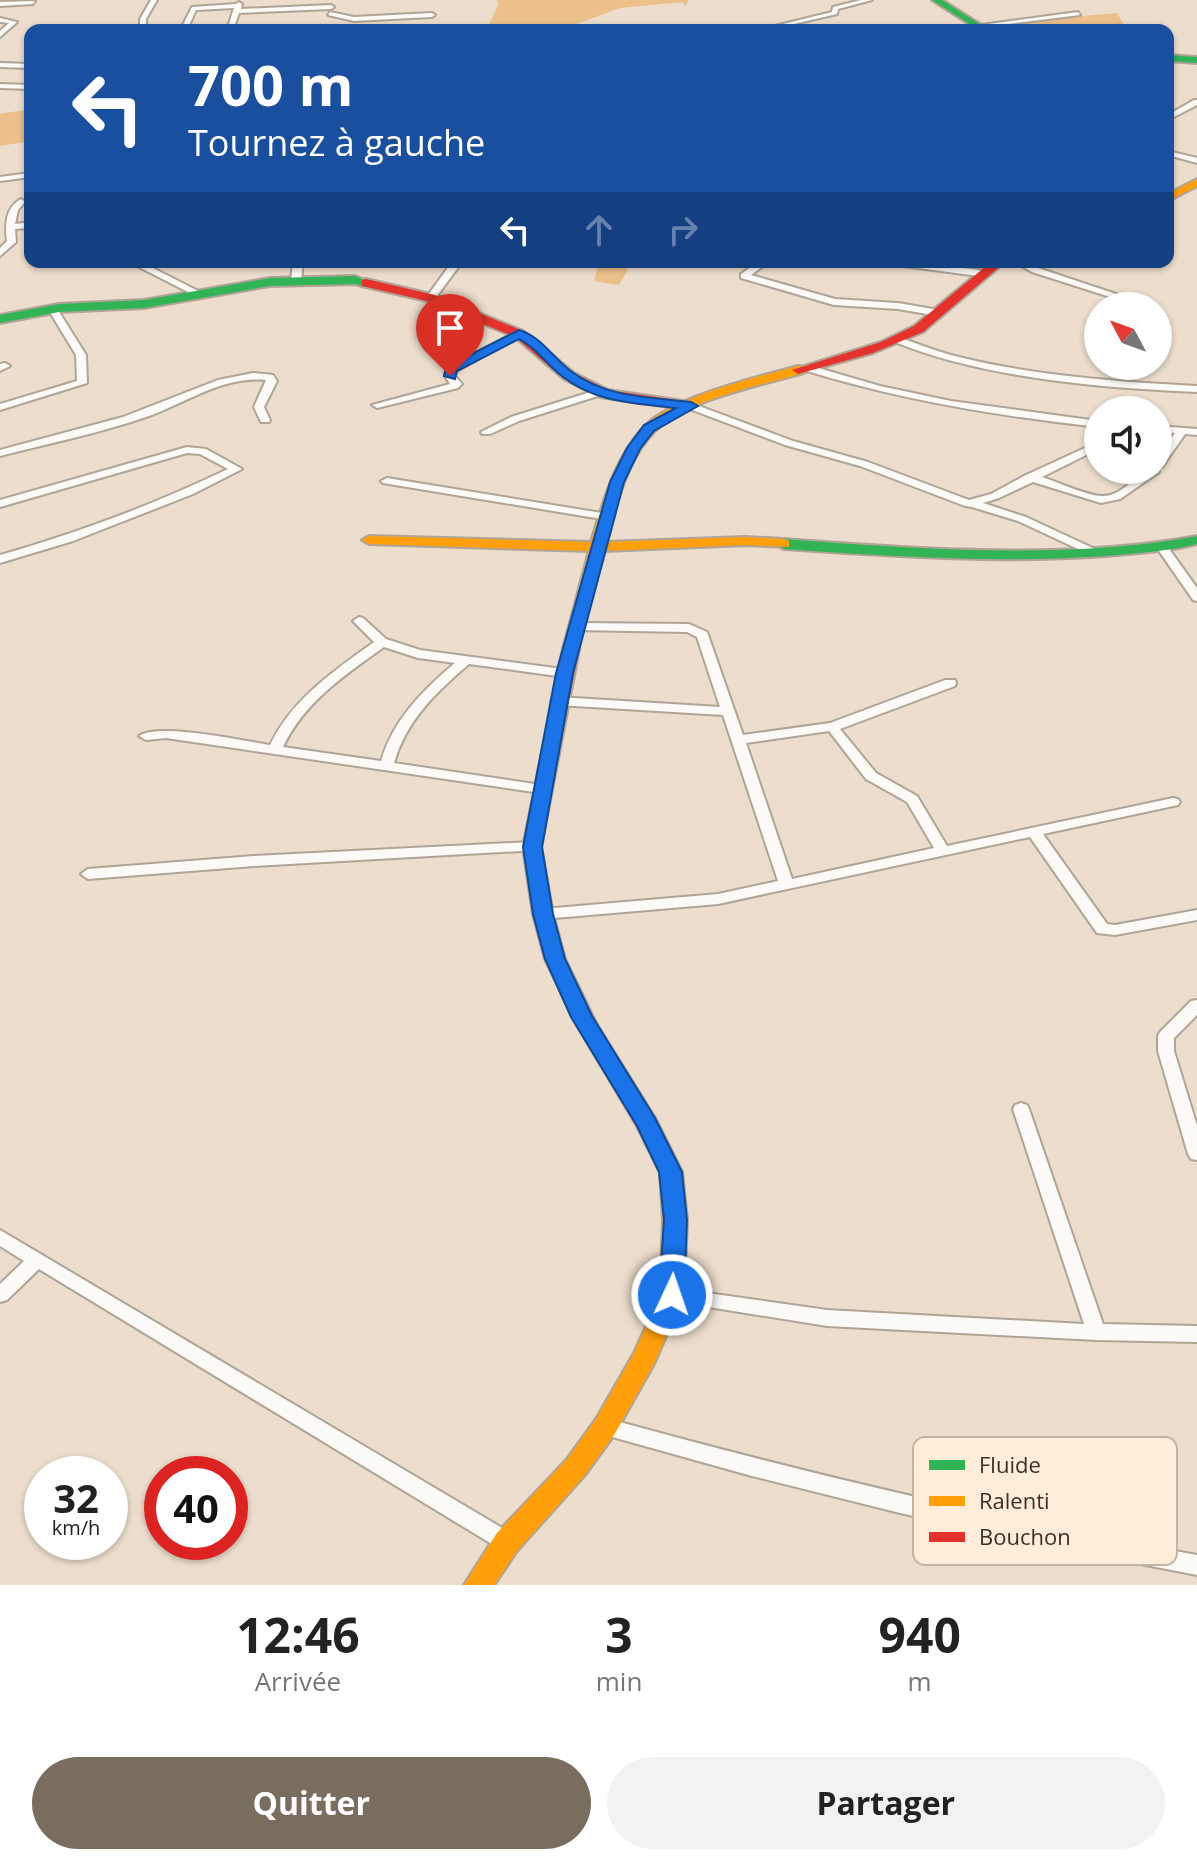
<!DOCTYPE html>
<html lang="fr">
<head>
<meta charset="utf-8">
<style>
  :root { --surface:#fff; --page:#f2f2f2; --text:#222; --muted:#767676; --accent:#796d5f }
  body { margin:0; font-family:"Open Sans",sans-serif; background:var(--page); color:var(--text); height:100vh; display:flex; flex-direction:column; font-size:30px; white-space:nowrap }
  * { box-sizing:border-box; margin:0 }
  p { font-size:26px; color:var(--muted) }
  .icon { flex:none; width:44px; height:44px; fill:none; stroke:currentColor; stroke-width:2; stroke-linecap:round; stroke-linejoin:round }
  .map { position:relative; height:1585px; overflow:hidden }
  .panel { display:flex; flex-direction:column; background:var(--surface); flex:1 }
  .panel>* { flex:none }
  .top-card { position:absolute; left:24px; top:24px; width:1150px; height:244px; border-radius:16px; box-shadow:0 2px 6px #0004; background:#1a4fa0; color:#fff; overflow:hidden }
  .needle { width:52px; rotate:311deg }
  .buttons { position:absolute; left:1084px; top:292px; display:grid; gap:16px }
  .buttons a { display:grid; place-items:center; width:88px; height:88px; border-radius:50%; background:var(--surface); box-shadow:0 2px 6px #0004; font-size:40px }
  .speed { position:absolute; left:24px; top:1456px; display:flex; gap:16px; font-size:40px; font-weight:700; text-align:center }
  .speed>* { display:grid; place-content:center; width:104px; height:104px; border-radius:50%; background:var(--surface); box-shadow:0 2px 6px #0004; line-height:1 }
  .speed small { font-size:20px; font-weight:400 }
  .speed .limit { border:12px solid #d22; background:#fff; color:#111 }
  .pin { position:absolute; display:grid; place-items:center; width:68px; height:68px; color:#fff; margin:-82px -34px; border-radius:50% 50% 50% 0; rotate:-45deg; box-shadow:0 0 8px #0007 }
  .pin .icon { rotate:45deg }
  .me { position:absolute; width:88px; margin:-44px; rotate:3deg; stroke-linejoin:round; filter:drop-shadow(0 0 6px #0008) }
  .turn { display:flex; align-items:center; gap:28px; height:168px; padding:0 32px; font-size:36px }
  .turn .icon { width:104px; height:104px; stroke-width:2.5 }
  .turn b { display:block; font-size:56px; line-height:68px }
  .lanes { display:flex; align-items:center; height:76px; padding:0 32px; background:#0003; justify-content:center; gap:40px; direction:ltr }
  .lanes .off { opacity:.35 }
  .eta { display:flex; justify-content:space-evenly; align-items:center; height:136px; text-align:center }
  .eta b { font-size:48px; font-weight:700; line-height:56px }
  .primary-button { display:flex; gap:16px; margin-top:auto; padding:16px 32px }
  .primary-button a { flex:1; height:92px; border-radius:48px; background:var(--accent); color:#fff; font-size:32px; font-weight:700; line-height:92px; text-align:center }
  .primary-button a+a { background:var(--page); color:var(--text) }
  .map>svg:first-child { display:block }
</style>
</head>
<body>
<div class="map">
<svg width="1197" height="1585" viewBox="0 0 1197 1585">
  <rect width="100%" height="100%" fill="#edddcc"/>
  <g fill="#ecc08a">
    <path d="M 496,0 L 689,0 L 685,6 L 683,2 L 620,8 L 560,30 L 472,30 L 489,25 L 499,3 Z"/>
    <path d="M 1117,13 L 1127,30 L 981,30 L 972,26 Z"/>
    <path d="M 30,109 L 30,141 L 0,146 L 0,114 Z"/>
    <path d="M 599,262 L 632,262 L 619,285 L 594,281 Z"/>
  </g>
  <g fill="none" stroke-linecap="round" stroke-linejoin="round">
    <defs>
      <g id="street">
        <path d="M 151,0 L 157,0 L 146,19 L 146,30 L 140,30 L 140,19 Z"/>
        <path d="M 861,0 L 872,0 L 838,9 L 837,14 L 781,27 L 784,30 L 775,30 L 771,27 L 832,12 L 833,7 Z"/>
        <path d="M 35,1 L 33,4 L 0,6 L 0,2 Z"/>
        <path d="M 239,2 L 242,4 L 241,9 L 331,5 L 334,7 L 331,9 L 239,13 L 233,30 L 227,30 L 234,8 L 196,10 L 187,30 L 181,29 L 192,7 L 236,4 Z"/>
        <path d="M 330,12 L 354,17 L 432,13 L 435,15 L 432,17 L 354,21 L 328,15 Z"/>
        <path d="M 1078,12 L 1080,15 L 977,28 L 974,26 Z"/>
        <path d="M 0,18 L 17,22 L 0,37 L 0,31 L 9,23 L 0,22 Z"/>
        <path d="M 0,63 L 30,64 L 30,68 L 0,67 Z"/>
        <path d="M 0,84 L 30,85 L 30,89 L 0,88 Z"/>
        <path d="M 1194,100 L 1197,100 L 1197,105 L 1168,120 L 1168,115 Z"/>
        <path d="M 1168,151 L 1197,158 L 1197,163 L 1168,155 Z"/>
        <path d="M 30,173 L 30,177 L 0,181 L 0,177 Z"/>
        <path d="M 21,199 L 25,202 L 18,210 L 15,224 L 30,222 L 30,228 L 15,229 L 16,242 L 0,256 L 0,248 L 7,241 C 5,225 5,208 21,199 Z"/>
        <path d="M 129,262 L 141,262 L 204,294 L 196,296 Z"/>
        <path d="M 293,262 L 303,262 L 301,280 L 296,283 L 291,280 Z"/>
        <path d="M 452,262 L 462,262 L 434,300 L 428,300 L 426,298 Z"/>
        <path d="M 758,262 L 769,262 L 751,275 L 835,299 L 898,303 L 939,310 L 944,313 L 939,316 L 898,309 L 834,305 L 741,278 L 741,274 Z"/>
        <path d="M 890,262 L 916,262 L 979,270 L 984,273 L 979,276 L 895,265 Z"/>
        <path d="M 1015,262 L 1027,262 L 1038,268 L 1137,301 L 1129,303 L 1032,272 Z"/>
        <path d="M 50,307 L 56,307 L 86,355 L 87,383 L 0,410 L 0,404 L 77,381 L 76,355 L 48,309 Z"/>
        <path d="M 516,332 L 524,334 L 456,371 L 455,376 L 462,384 L 458,388 L 377,408 L 372,405 L 450,384 L 445,376 L 447,368 Z"/>
        <path d="M 898,337 C 916,343 933,350 951,355 C 1026,375 1119,382 1197,386 L 1197,392 C 1102,388 982,378 895,342 L 893,340 Z"/>
        <path d="M 5,363 L 10,366 L 0,371 L 0,364 Z"/>
        <path d="M 808,365 L 880,386 L 951,401 L 1098,421 L 1098,427 C 998,416 900,400 804,370 L 803,368 Z"/>
        <path d="M 253,373 L 273,375 L 277,381 L 264,407 L 270,420 L 269,422 L 261,422 L 254,407 L 266,380 C 223,376 188,402 149,416 C 101,433 50,443 0,456 L 0,450 L 123,417 L 218,380 Z"/>
        <path d="M 600,389 L 604,390 L 604,394 L 519,421 L 490,434 L 482,434 L 481,432 L 511,417 Z"/>
        <path d="M 691,403 L 793,441 L 868,462 L 969,500 L 991,494 L 1026,475 L 1098,442 L 1098,449 L 1042,477 C 1057,482 1088,496 1102,496 C 1124,497 1136,470 1158,470 L 1158,457 L 1175,433 L 1158,432 L 1158,426 L 1197,429 L 1197,435 L 1185,434 L 1162,467 L 1159,468 L 1159,472 L 1120,499 L 1101,503 L 1033,482 L 999,498 L 983,503 L 1026,517 L 1097,550 L 1099,552 L 1093,556 L 1018,521 L 972,507 L 965,506 L 860,466 L 785,445 L 687,408 L 686,406 Z"/>
        <path d="M 187,447 L 206,449 L 242,469 L 193,494 L 73,541 L 0,563 L 0,555 C 78,533 155,504 228,469 L 200,454 L 187,453 L 0,507 L 0,500 Z"/>
        <path d="M 387,478 L 608,514 L 614,517 L 608,520 L 383,483 L 381,481 Z"/>
        <path d="M 1163,544 L 1167,546 L 1197,588 L 1197,601 L 1193,600 L 1157,548 Z"/>
        <path d="M 359,617 L 363,618 L 386,639 L 420,650 L 570,670 L 571,673 L 570,676 L 565,677 L 469,664 C 436,692 406,721 394,763 L 541,785 L 548,789 L 546,792 L 541,793 L 166,738 L 146,740 L 139,736 C 158,722 244,741 270,745 C 292,699 334,671 374,642 L 353,621 ZM 384,647 L 418,658 L 455,663 C 423,690 393,720 381,761 L 283,747 C 304,702 345,675 384,647 Z"/>
        <path d="M 578,623 L 689,624 L 707,632 L 743,735 L 830,723 L 945,680 L 955,680 L 956,683 L 955,686 L 840,729 L 876,773 L 917,796 L 947,846 L 1173,798 L 1178,799 L 1180,802 L 1178,805 L 1043,834 L 1107,924 L 1115,925 L 1197,910 L 1197,920 L 1115,935 L 1097,933 L 1030,837 L 718,904 L 543,919 L 538,917 L 535,914 L 538,911 L 543,909 L 718,894 L 778,881 L 723,715 L 558,705 L 551,701 L 558,697 L 720,707 L 697,637 L 687,632 L 574,630 L 572,627 ZM 829,731 L 866,779 L 907,802 L 934,848 L 792,879 L 746,743 Z"/>
        <path d="M 532,842 L 539,847 L 537,850 L 254,866 L 88,879 L 81,874 L 88,869 L 254,856 Z"/>
        <path d="M 1197,1000 L 1197,1015 L 1174,1038 L 1174,1051 L 1197,1126 L 1197,1160 L 1191,1159 L 1188,1154 L 1158,1051 L 1158,1036 L 1160,1032 L 1191,1001 Z"/>
        <path d="M 1021,1103 L 1027,1105 L 1029,1109 L 1103,1324 L 1197,1326 L 1197,1342 L 1096,1340 L 827,1326 L 665,1300 L 663,1295 L 665,1290 L 672,1288 L 827,1310 L 1084,1324 L 1013,1109 L 1015,1105 Z"/>
        <path d="M 0,1230 L 514,1535 L 517,1542 L 514,1549 L 507,1551 L 500,1549 L 39,1269 L 7,1300 L 0,1302 L 0,1284 L 24,1261 L 0,1246 Z"/>
        <path d="M 605,1418 C 801,1472 997,1519 1197,1555 L 1197,1575 L 1048,1546 L 900,1513 L 752,1476 L 598,1433 L 595,1427 L 598,1421 Z"/>
      </g>
      <g id="fast">
        <path d="M 932,0 L 942,0 L 989,30 L 979,30 Z"/>
        <path d="M 1168,55 L 1197,57 L 1197,63 L 1168,61 Z"/>
        <path d="M 355,276 L 372,283 L 366,287 L 355,284 L 270,286 L 144,308 L 59,312 L 0,323 L 0,315 L 59,304 L 144,300 L 270,278 Z"/>
        <path d="M 1197,536 L 1197,544 L 1180,548 C 1050,567 914,558 784,549 L 776,544 L 784,539 C 913,549 1070,560 1197,536 Z"/>
      </g>
      <g id="slow">
        <path d="M 1197,179 L 1197,186 L 1168,201 L 1168,194 Z"/>
        <path d="M 798,366 L 803,367 L 803,373 C 759,386 688,399 655,431 C 627,458 616,506 606,542 L 745,537 L 784,539 L 789,541 L 789,547 L 745,545 L 604,551 L 577,652 L 571,654 L 563,649 L 589,551 L 369,544 L 362,540 L 369,536 L 591,542 C 603,503 615,456 645,426 C 673,397 757,377 798,366 Z"/>
        <path d="M 587,1018 L 594,1020 L 655,1118 L 682,1172 L 687,1220 L 684,1295 L 654,1364 L 614,1435 L 585,1475 L 517,1551 L 494,1585 L 464,1585 L 497,1533 L 567,1459 L 596,1419 L 634,1353 L 660,1295 L 663,1220 L 660,1172 L 637,1126 L 577,1025 L 580,1020 Z"/>
      </g>
      <g id="jam">
        <path d="M 991,262 L 1005,262 L 923,332 L 873,353 L 798,374 L 792,370 L 881,342 L 914,326 Z"/>
        <path d="M 366,279 L 435,295 L 523,331 L 574,373 L 608,390 L 690,402 L 697,406 L 690,410 L 600,397 L 564,379 L 515,337 L 427,301 L 362,286 L 362,280 Z"/>
        <path d="M 571,644 L 579,649 L 541,847 L 553,914 L 565,959 L 597,1025 L 594,1030 L 580,1030 L 577,1025 L 545,959 L 533,914 L 523,847 L 563,649 Z"/>
      </g>
    </defs>
    <use href="#street" stroke="#b0a496" stroke-width="4"/>
    <use href="#fast" stroke="#b0a496" stroke-width="4"/>
    <use href="#slow" stroke="#b0a496" stroke-width="4"/>
    <use href="#jam" stroke="#b0a496" stroke-width="4"/>
    <use href="#street" fill="#fcfaf7" fill-rule="evenodd"/>
    <use href="#fast" fill="#30b455" fill-rule="evenodd"/>
    <use href="#slow" fill="#ff9f0a" fill-rule="evenodd"/>
    <use href="#jam" fill="#e5322d" fill-rule="evenodd"/>
  </g>
  <path fill="#1a73e8" stroke="#114b97" stroke-width="2" d="M 519,330 C 542,337 553,358 572,372 C 607,398 650,397 691,402 L 698,406 L 654,431 L 640,449 L 624,482 L 573,673 L 542,847 L 553,914 L 565,959 L 592,1016 L 655,1118 L 682,1172 L 687,1220 L 684,1295 L 680,1302 L 672,1305 L 663,1302 L 659,1295 L 664,1220 L 659,1172 L 637,1126 L 571,1017 L 545,959 L 533,914 L 523,847 L 556,673 L 610,482 L 627,448 L 644,425 L 676,408 C 636,403 595,403 562,376 C 547,365 536,347 519,339 L 457,371 L 455,379 L 444,376 L 446,367 Z"/>
  <rect x="913" y="1437" width="264" height="128" rx="12" fill="#ffedda" stroke="#c4b4a3" stroke-width="2"/>
  <rect x="929" y="1460" width="36" height="10" fill="#30b455"/>
  <rect x="929" y="1496" width="36" height="10" fill="#ff9f0a"/>
  <rect x="929" y="1532" width="36" height="10" fill="#e5322d"/>
  <g font-size="22" fill="#3b3024">
    <text x="979" y="1473">Fluide</text>
    <text x="979" y="1509">Ralenti</text>
    <text x="979" y="1545">Bouchon</text>
  </g>
</svg>
<div class="buttons">
<a><svg class="needle" viewBox="-14 -14 28 28"><path d="M0-13l5 13h-10z" fill="#e53935"/><path d="M0 13l5-13h-10z" fill="#767676"/></svg></a>
<a><svg class="icon" aria-label="sound" viewBox="0 0 24 24"><path d="M4 9h4l5-4v14l-5-4H4zM17 9q2 3 0 6"/></svg></a>
</div>
<div class="speed"><div>32<small>km/h</small></div><div class="limit">40</div></div>
<div class="pin" style="left:450px;top:376px;background:#d93025"><svg class="icon" aria-label="arrive" viewBox="0 0 24 24"><path d="M6 21V4h12l-3 4 3 4H6"/></svg></div>
<svg class="me" style="left:672px;top:1295px" viewBox="-20 -20 40 40"><circle r="17" fill="#1a73e8" stroke="#fff" stroke-width="3"/><path d="M0-11L8 9 0 5-8 9z" fill="#fff"/></svg>
<div class="top-card">
<div class="turn"><svg class="icon" aria-label="left" viewBox="0 0 24 24"><path d="M17 20v-9H6M10 6l-5 5 5 5"/></svg><div><b>700 m</b>Tournez à gauche</div></div>
<div class="lanes"><svg class="icon" aria-label="left" viewBox="0 0 24 24"><path d="M17 20v-9H6M10 6l-5 5 5 5"/></svg><svg class="icon off" aria-label="ahead" viewBox="0 0 24 24"><path d="M12 20V5M6 11l6-6 6 6"/></svg><svg class="icon off" aria-label="right" viewBox="0 0 24 24"><path d="M7 20v-9h11M14 6l5 5-5 5"/></svg></div>
</div>
</div>
<section class="panel">
<div class="eta">
<div><b>12:46</b><p>Arrivée</p></div>
<div><b>3</b><p>min</p></div>
<div><b>940</b><p>m</p></div>
</div>
<div class="primary-button"><a>Quitter</a><a>Partager</a></div>
</section>
</body>
</html>
